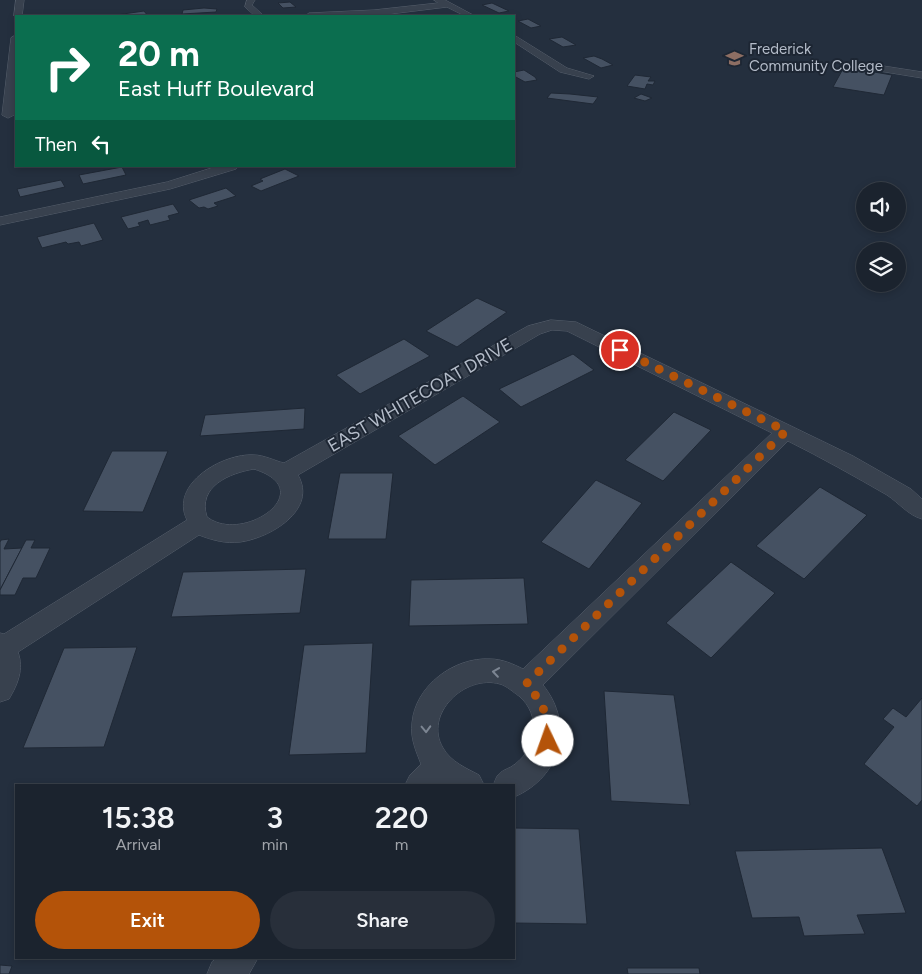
<!DOCTYPE html>
<html lang="en">
<head>
<meta charset="utf-8">
<style>
  :root { --surface:#1b232e; --page:#282f3a; --text:#f1f3f6; --muted:#a0a4aa; --line:#39404a; --accent:#b45309 }
  body { margin:0; font-family:Figtree,sans-serif; background:var(--page); color:var(--text); height:100vh; display:flex; flex-direction:column; font-size:19px; white-space:nowrap }
  * { box-sizing:border-box; margin:0 }
  p { font-size:16px; color:var(--muted) }
  .icon { flex:none; width:28px; height:28px; fill:none; stroke:currentColor; stroke-width:2; stroke-linecap:round; stroke-linejoin:round }
  .map { position:relative; flex:1; overflow:hidden }
  .drawer { position:absolute; left:15px; top:784px; width:500px; height:175px; display:flex; flex-direction:column; background:var(--surface); border-radius:0px; box-shadow:0 2px 8px #0003,0 0 0 1px var(--line) }
  .drawer>* { flex:none }
  .banner { position:absolute; left:15px; top:15px; width:500px; height:152px; border-radius:0px; box-shadow:0 2px 8px #0003,0 0 0 1px var(--line); background:#0b6e4f; color:#fff; overflow:hidden }
  .controls { position:absolute; left:856px; top:182px; display:grid; gap:10px }
  .controls a { display:grid; place-items:center; width:50px; height:50px; border-radius:50%; background:var(--surface); box-shadow:0 2px 8px #0003,0 0 0 1px var(--line); font-size:25px }
  .pin { position:absolute; display:grid; place-items:center; width:42px; height:42px; color:#fff; margin:-21px; border:2px solid #fff; border-radius:50%; box-shadow:0 1px 5px #0007 }
  .me { position:absolute; width:55px; margin:-28px; rotate:357deg; stroke-linejoin:round; filter:drop-shadow(0 0 4px #0008) }
  .turn { display:flex; align-items:center; gap:18px; height:105px; padding:0 20px; font-size:22px }
  .turn .icon { width:65px; height:65px; stroke-width:2.5 }
  .turn b { display:block; font-size:35px; line-height:42px }
  .then { display:flex; align-items:center; height:48px; padding:0 20px; background:#0003; gap:10px; font-size:19px }
  .eta { display:flex; justify-content:space-evenly; align-items:center; height:85px; text-align:center }
  .eta b { font-size:30px; font-weight:600; line-height:35px }
  .action { display:flex; gap:10px; margin-top:auto; padding:10px 20px }
  .action a { flex:1; height:58px; border-radius:30px; background:var(--accent); color:#fff; font-size:20px; font-weight:600; line-height:58px; text-align:center }
  .action a+a { background:var(--page); color:var(--text) }
  .map>svg:first-child { display:block }
</style>
</head>
<body>
<div class="map">
<svg width="922" height="974" viewBox="0 0 922 974">
  <rect width="100%" height="100%" fill="#242f3e"/>
  <g fill="#455162" stroke="#1f2835">
    <path d="M 290,2 L 296,7 L 283,8 L 278,3 Z"/>
    <path d="M 492,3 L 509,11 L 499,13 L 482,5 Z"/>
    <path d="M 204,8 L 217,9 L 216,12 L 182,14 L 183,10 Z"/>
    <path d="M 144,11 L 148,16 L 117,16 L 116,15 Z"/>
    <path d="M 528,19 L 541,26 L 531,28 L 518,21 Z"/>
    <path d="M 562,37 L 576,45 L 563,47 L 549,39 Z"/>
    <path d="M 594,56 L 602,59 L 613,65 L 601,68 L 583,58 Z"/>
    <path d="M 844,67 L 892,75 L 884,95 L 833,87 Z"/>
    <path d="M 524,70 L 535,77 L 537,80 L 525,82 L 514,76 L 514,72 Z"/>
    <path d="M 635,75 L 651,77 L 648,81 L 655,81 L 653,85 L 647,84 L 645,89 L 627,86 Z"/>
    <path d="M 551,93 L 570,94 L 598,97 L 593,104 L 547,98 Z"/>
    <path d="M 641,94 L 652,98 L 645,101 L 634,98 Z"/>
    <path d="M 122,167 L 126,175 L 83,184 L 79,175 Z"/>
    <path d="M 285,169 L 299,176 L 261,191 L 251,186 L 263,181 L 260,179 Z"/>
    <path d="M 61,180 L 65,187 L 20,197 L 17,189 Z"/>
    <path d="M 226,188 L 236,196 L 214,203 L 218,206 L 208,209 L 204,207 L 199,208 L 189,200 Z"/>
    <path d="M 173,204 L 179,213 L 168,216 L 170,220 L 150,225 L 148,220 L 138,223 L 140,226 L 128,229 L 121,217 Z"/>
    <path d="M 94,223 L 103,240 L 81,246 L 79,242 L 68,244 L 66,242 L 42,248 L 37,237 Z"/>
    <path d="M 477,298 L 507,312 L 457,347 L 426,331 Z"/>
    <path d="M 404,339 L 430,356 L 360,394 L 336,375 Z"/>
    <path d="M 573,354 L 594,370 L 521,407 L 499,389 Z"/>
    <path d="M 463,396 L 500,422 L 435,465 L 398,436 Z"/>
    <path d="M 305,408 L 304,429 L 200,436 L 205,415 Z"/>
    <path d="M 674,412 L 711,430 L 663,481 L 625,460 Z"/>
    <path d="M 112,451 L 168,451 L 143,512 L 83,511 Z"/>
    <path d="M 340,473 L 393,473 L 386,539 L 328,539 Z"/>
    <path d="M 596,480 L 642,503 L 589,569 L 541,542 Z"/>
    <path d="M 820,487 L 867,515 L 804,579 L 756,546 Z"/>
    <path d="M 9,539 L 4,549 L 22,548 L 0,590 L 0,542 L 1,540 Z"/>
    <path d="M 26,540 L 35,540 L 31,548 L 50,548 L 36,578 L 23,578 L 15,595 L 0,595 L 0,590 Z"/>
    <path d="M 731,562 L 775,593 L 711,658 L 666,623 Z"/>
    <path d="M 306,569 L 300,613 L 171,617 L 183,572 Z"/>
    <path d="M 524,578 L 528,624 L 409,626 L 411,580 Z"/>
    <path d="M 373,643 L 366,753 L 289,755 L 304,645 Z"/>
    <path d="M 137,647 L 104,747 L 23,748 L 64,648 Z"/>
    <path d="M 604,691 L 674,695 L 690,805 L 611,801 Z"/>
    <path d="M 922,698 L 922,800 L 917,806 L 864,764 L 894,727 L 883,719 L 893,708 L 906,717 Z"/>
    <path d="M 514,828 L 579,829 L 587,924 L 514,923 Z"/>
    <path d="M 882,848 L 906,913 L 857,915 L 865,934 L 804,936 L 799,917 L 752,918 L 735,851 Z"/>
    <path d="M 0,965 L 12,966 L 9,974 L 0,974 Z"/>
    <path d="M 627,968 L 699,968 L 700,974 L 628,974 Z"/>
  </g>
  <g fill="none" stroke-linecap="round" stroke-linejoin="round">
    <defs>
      <g id="minor">
        <path d="M 16,0 L 24,0 L 22,16 L 16,16 L 16,18 L 14,16 Z"/>
        <path d="M 247,0 L 255,0 L 252,5 L 264,16 L 255,16 L 245,7 Z"/>
        <path d="M 434,0 L 445,0 L 475,16 L 465,16 L 447,7 L 374,16 L 305,16 L 309,13 L 374,10 L 438,3 Z"/>
        <path d="M 16,35 L 16,86 L 14,115 L 8,118 L 2,115 L 11,38 Z"/>
        <path d="M 514,35 L 567,68 L 594,76 L 589,79 L 560,72 L 514,42 Z"/>
        <path d="M 877,65 L 922,72 L 922,78 L 873,70 L 873,66 Z"/>
        <path d="M 218,166 L 238,166 L 236,169 L 170,189 L 0,225 L 0,217 L 167,182 Z"/>
        <path d="M 551,320 L 576,322 L 853,456 L 911,489 L 922,499 L 922,519 C 908,515 899,503 887,495 C 854,476 822,458 788,441 L 543,685 C 575,725 561,777 514,797 L 514,785 L 493,785 C 495,782 496,777 498,775 C 501,771 507,769 511,767 C 522,760 533,747 534,733 C 535,719 530,705 519,696 C 513,692 507,686 500,684 C 465,674 423,714 443,748 C 451,762 466,768 479,775 L 484,785 L 405,785 L 410,775 L 421,764 C 416,751 410,738 412,723 C 415,686 454,657 490,659 C 502,659 513,664 523,669 L 772,433 L 567,331 L 552,330 L 540,334 L 298,475 C 318,510 270,538 240,542 C 226,544 212,540 199,535 L 18,652 C 24,669 18,684 9,699 L 0,702 L 0,633 L 4,634 L 187,520 C 169,484 223,453 254,455 C 264,455 275,461 284,463 L 528,326 ZM 254,469 C 322,490 243,545 207,517 C 197,486 230,473 254,469 Z"/>
        <path d="M 217,958 L 258,958 L 249,974 L 207,974 L 212,962 Z"/>
      </g>
    </defs>
    <use href="#minor" stroke="#565f6c" stroke-width="1"/>
    <use href="#minor" fill="#38414e" fill-rule="evenodd"/>
  </g>
  <defs><path id="oneway-chevron" d="M-2-3.5L2.5 0L-2 3.5" fill="none" stroke-width="1.6" stroke-linecap="round" stroke-linejoin="round" transform="scale(1.25)"/></defs>
  <g stroke="#7c8592">
    <use href="#oneway-chevron" transform="translate(496 672) rotate(-172)"/>
    <use href="#oneway-chevron" transform="translate(426 729) rotate(88)"/>
  </g>
  <g fill="none" stroke-linecap="round" stroke-linejoin="round">
    <path stroke="#b45309" stroke-width="9" stroke-dasharray="0 16.2" d="M 548,741 C 548,714 544,704 526,684 L 786,431 L 620,350"/>
  </g>
  <defs>
    <symbol id="university-bare" viewBox="-9 -9 18 18"><path d="M0-5L7-2L0 1L-7-2ZM-4 1L0 2.5L4 1V4Q0 6-4 4Z" fill="#8d6e63" stroke="#1d2633" stroke-width="2.5" paint-order="stroke"/></symbol>
  </defs>
  <g fill-rule="evenodd">
    <use href="#university-bare" x="722" y="46" width="25" height="25"/>
  </g>
  <g text-anchor="middle" dominant-baseline="central" stroke-width="4" stroke-linejoin="round" paint-order="stroke">
    <g font-size="15" fill="#b4bcc9" stroke="#1d2633" text-anchor="start">
      <text x="749" y="49">Frederick<tspan x="749" dy="17">Community College</tspan></text>
    </g>
    <g font-size="18" fill="#b4bcc9" stroke="#1d2633">
      <text transform="translate(420 395) rotate(-30)">EAST WHITECOAT DRIVE</text>
    </g>
  </g>
</svg>
<div class="controls">
<a><svg class="icon" aria-label="sound" viewBox="0 0 24 24"><path d="M4 9h4l5-4v14l-5-4H4zM17 9q2 3 0 6"/></svg></a>
<a><svg class="icon" aria-label="layers" viewBox="0 0 24 24"><path d="M12 4l9 5-9 5-9-5zM3 14l9 5 9-5"/></svg></a>
</div>
<div class="pin" style="left:620px;top:350px;background:#d93025"><svg class="icon" aria-label="arrive" viewBox="0 0 24 24"><path d="M6 21V4h12l-3 4 3 4H6"/></svg></div>
<svg class="me" style="left:548px;top:741px" viewBox="-20 -20 40 40"><circle r="19" fill="#fff"/><path d="M0-13L10 11 0 6-10 11z" fill="#b45309"/></svg>
<div class="banner">
<div class="turn"><svg class="icon" aria-label="right" viewBox="0 0 24 24"><path d="M7 20v-9h11M14 6l5 5-5 5"/></svg><div><b>20 m</b>East Huff Boulevard</div></div>
<div class="then">Then<svg class="icon" aria-label="left" viewBox="0 0 24 24"><path d="M17 20v-9H6M10 6l-5 5 5 5"/></svg></div>
</div>
<section class="drawer">
<div class="eta">
<div><b>15:38</b><p>Arrival</p></div>
<div><b>3</b><p>min</p></div>
<div><b>220</b><p>m</p></div>
</div>
<div class="action"><a>Exit</a><a>Share</a></div>
</section>
</div>
</body>
</html>
